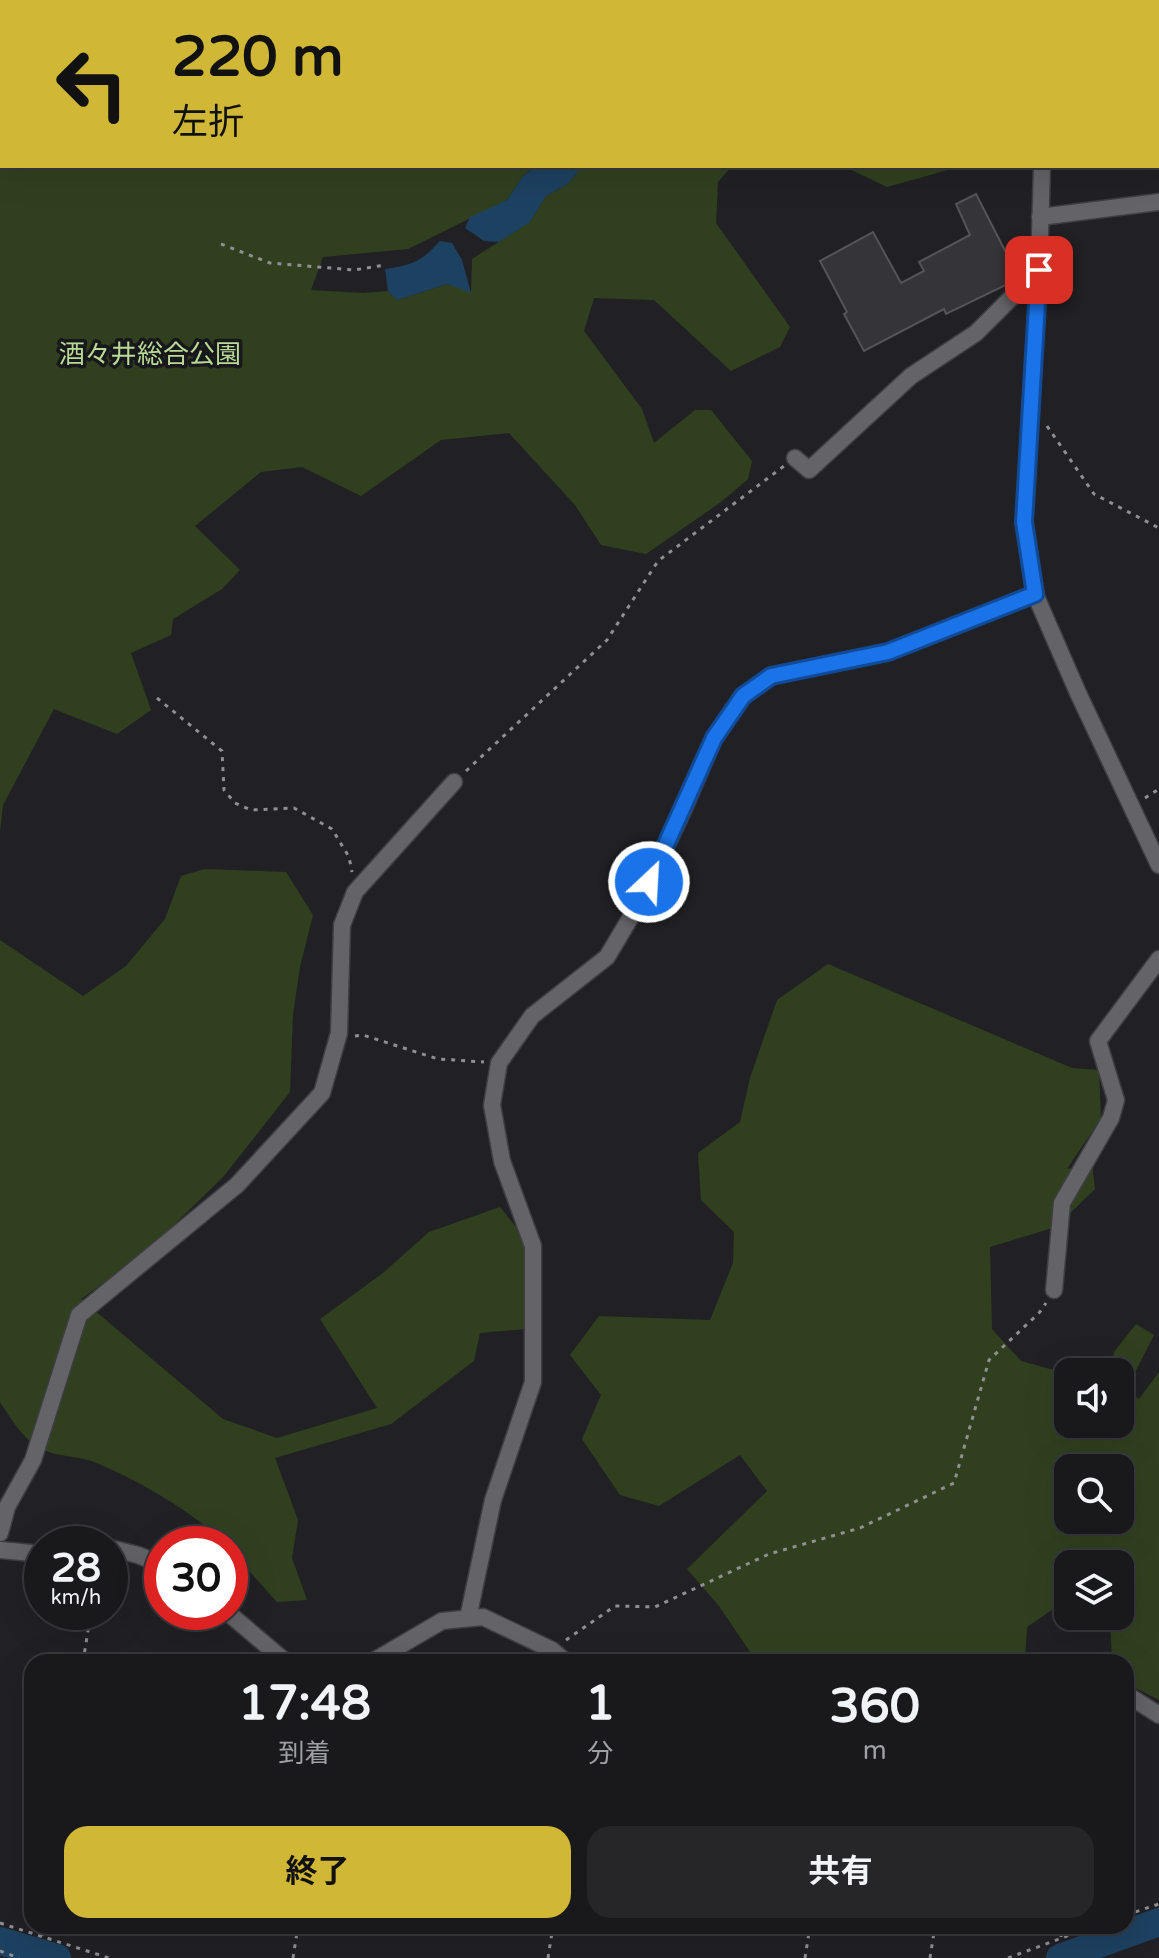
<!DOCTYPE html>
<html lang="ja">
<head>
<meta charset="utf-8">
<style>
  :root { --surface:#19191c; --page:#262629; --text:#f1f3f6; --muted:#9fa0a3; --line:#37383b; --accent:#d0b736 }
  body { margin:0; font-family:"Varela Round","Noto Sans JP",sans-serif; background:var(--page); color:var(--text); height:100vh; display:flex; flex-direction:column; font-size:30px; white-space:nowrap }
  * { box-sizing:border-box; margin:0 }
  p { font-size:26px; color:var(--muted) }
  .icon { flex:none; width:44px; height:44px; fill:none; stroke:currentColor; stroke-width:2; stroke-linecap:round; stroke-linejoin:round }
  .map { position:relative; flex:1; overflow:hidden }
  .sheet { position:absolute; left:24px; top:1654px; width:1110px; height:280px; display:flex; flex-direction:column; background:var(--surface); border-radius:24px; box-shadow:0 8px 32px #0002,0 0 0 2px var(--line) }
  .sheet>* { flex:none }
  .banner { position:absolute; left:0px; top:0px; width:1160px; height:168px; box-shadow:0 8px 32px #0002,0 0 0 2px var(--line); background:#d0b736; color:#111; overflow:hidden }
  .tools { position:absolute; left:1054px; top:1358px; display:grid; gap:16px }
  .tools a { display:grid; place-items:center; width:80px; height:80px; border-radius:16px; background:var(--surface); box-shadow:0 8px 32px #0002,0 0 0 2px var(--line); font-size:40px }
  .speed { position:absolute; left:24px; top:1526px; display:flex; gap:16px; font-size:40px; font-weight:700; text-align:center }
  .speed>* { display:grid; place-content:center; width:104px; height:104px; border-radius:50%; background:var(--surface); box-shadow:0 8px 32px #0002,0 0 0 2px var(--line); line-height:1 }
  .speed small { font-size:20px; font-weight:400 }
  .speed .limit { border:12px solid #d22; background:#fff; color:#111 }
  .pin { position:absolute; display:grid; place-items:center; width:68px; height:68px; color:#fff; margin:-34px; border-radius:16px; box-shadow:0 4px 12px #0006 }
  .me { position:absolute; width:88px; margin:-44px; rotate:25deg; stroke-linejoin:round; filter:drop-shadow(0 0 6px #0008) }
  .turn { display:flex; align-items:center; gap:28px; height:168px; padding:0 40px; font-size:36px }
  .turn .icon { width:104px; height:104px; stroke-width:2.5 }
  .turn b { display:block; font-size:56px; line-height:68px }
  .eta { display:flex; justify-content:space-evenly; align-items:center; height:136px; text-align:center }
  .eta b { font-size:48px; font-weight:700; line-height:56px }
  .action { display:flex; gap:16px; margin-top:auto; padding:16px 40px }
  .action a { flex:1; height:92px; border-radius:24px; background:var(--accent); color:#111; font-size:32px; font-weight:700; line-height:92px; text-align:center }
  .action a+a { background:var(--page); color:var(--text) }
  .map>svg:first-child { display:block }
</style>
</head>
<body>
<div class="map">
<svg width="1159" height="1958" viewBox="0 0 1159 1958">
  <rect width="100%" height="100%" fill="#212125"/>
  <g fill="#30401f" fill-rule="evenodd">
    <path d="M 96,0 L 342,0 L 344,2 L 97,2 Z"/>
    <path d="M 543,0 L 992,0 L 992,2 L 541,2 Z"/>
    <path d="M 0,98 L 2,166 L 537,166 L 523,176 L 507,200 L 408,249 L 323,257 L 311,290 L 363,293 L 388,291 L 397,300 L 447,284 L 471,292 L 472,259 L 530,222 L 546,196 L 569,183 L 582,166 L 732,166 L 718,182 L 716,223 L 790,327 L 780,347 L 731,371 L 654,300 L 594,298 L 584,331 L 642,409 L 654,443 L 695,410 L 711,410 L 752,461 L 748,479 L 721,502 L 646,554 L 601,545 L 575,505 L 509,433 L 441,440 L 361,496 L 302,467 L 261,472 L 195,526 L 240,570 L 222,589 L 173,619 L 171,635 L 131,653 L 151,710 L 117,734 L 54,709 L 3,805 L 0,832 Z"/>
    <path d="M 843,166 L 962,166 L 887,187 Z"/>
    <path d="M 205,869 L 286,872 L 313,915 L 300,967 L 293,1014 L 290,1092 L 223,1177 L 144,1254 L 81,1299 L 223,1419 L 277,1438 L 377,1408 L 320,1319 L 383,1273 L 429,1232 L 500,1207 L 528,1242 L 530,1280 L 525,1297 L 525,1329 L 480,1333 L 474,1361 L 391,1424 L 275,1458 L 298,1520 L 292,1558 L 307,1600 L 277,1602 L 230,1550 L 230,1544 L 225,1544 C 198,1514 132,1477 94,1462 C 79,1456 61,1457 46,1451 C 25,1443 12,1420 0,1402 L 0,940 L 83,996 L 126,966 L 165,919 L 181,876 Z"/>
    <path d="M 828,964 L 1072,1068 L 1099,1070 L 1101,1118 L 1067,1169 L 1092,1164 L 1095,1189 L 1056,1227 L 990,1247 L 992,1329 L 1021,1361 L 1068,1374 L 1068,1424 L 1120,1424 L 1120,1372 L 1111,1372 L 1114,1352 L 1136,1324 L 1154,1335 L 1126,1390 L 1139,1399 L 1159,1372 L 1159,1700 L 1126,1683 L 1126,1662 L 1112,1662 L 1110,1616 L 1120,1616 L 1120,1564 L 1068,1564 L 1068,1604 L 1062,1603 L 1027,1627 L 1025,1662 L 870,1662 L 848,1655 L 826,1662 L 757,1662 L 719,1606 L 687,1569 L 767,1491 L 740,1455 L 659,1506 L 620,1495 L 582,1439 L 601,1395 L 570,1355 L 599,1316 L 710,1320 L 733,1263 L 734,1232 L 701,1200 L 698,1153 L 740,1122 L 750,1078 L 777,1000 ZM 1068,1468 L 1120,1468 L 1120,1520 L 1068,1520 Z"/>
  </g>
  <g fill="#1d4161">
    <path d="M 538,166 L 582,166 L 569,183 L 546,196 L 530,222 L 499,242 L 484,241 L 465,228 L 470,217 L 507,200 L 523,176 Z"/>
    <path d="M 440,241 L 452,243 L 462,260 L 471,293 L 447,284 L 397,300 L 388,291 L 385,269 C 412,265 421,262 440,241 Z"/>
  </g>
  <g fill="none" stroke-linecap="round" stroke-linejoin="round">
    <g stroke="#1d4161" stroke-width="28">
      <path d="M 0,1941 L 57,1958"/>
      <path d="M 1060,1958 L 1159,1922"/>
    </g>
  </g>
  <path fill="#353439" stroke="#545459" stroke-width="2" d="M 976,194 L 1018,276 L 1010,283 L 946,314 L 944,309 L 864,351 L 844,314 L 847,312 L 820,261 L 873,232 L 901,283 L 924,271 L 919,262 L 970,235 L 956,204 Z"/>
  <g fill="none" stroke-linecap="round" stroke-linejoin="round">
    <defs>
      <g id="minor">
        <path d="M 1046,0 L 1046,2"/>
        <path d="M 1042,166 L 1039,270 L 1024,522 L 1035,594 L 1078,693 L 1159,865"/>
        <path d="M 1040,217 L 1159,202"/>
        <path d="M 795,458 L 809,470 L 911,376 L 976,333 L 1039,270"/>
        <path d="M 1054,1290 L 1062,1203 L 1111,1118 L 1116,1100 L 1098,1041 L 1159,959"/>
        <path d="M 0,1533 L 7,1507 L 33,1460 L 79,1315 L 237,1185 L 322,1093 L 339,1033 L 342,925 L 355,892 L 454,782"/>
        <path d="M 110,1548 L 138,1555 L 162,1565"/>
        <path d="M 0,1550 L 42,1554"/>
        <path d="M 227,1612 L 286,1662"/>
        <path d="M 468,1618 L 493,1500 L 533,1382 L 533,1246 L 502,1161 L 492,1105 L 499,1063 L 532,1016 L 607,957 L 638,905 L 682,813 L 714,738 L 743,696 L 771,676 L 888,652 L 1035,594"/>
        <path d="M 372,1662 L 442,1621 L 483,1617 L 552,1650 L 566,1662"/>
        <path d="M 1126,1694 L 1159,1715"/>
      </g>
      <path id="highway" d="M 10,2 L 13,0"/>
    </defs>
    <use href="#minor" stroke="#3e3d41" stroke-width="19"/>
    <use href="#highway" stroke="#3e3d41" stroke-width="25"/>
    <g stroke="#908f93" stroke-width="3" stroke-dasharray="4 6" stroke-linecap="butt">
      <path d="M 354,0 L 354,2"/>
      <path d="M 221,244 L 270,263 L 354,270 L 385,265"/>
      <path d="M 1047,426 L 1094,494 L 1159,528"/>
      <path d="M 157,698 L 222,751 L 224,790 L 235,803 L 251,810 L 294,808 L 332,829 L 349,857 L 352,872"/>
      <path d="M 466,771 L 607,640 L 658,561 L 784,466"/>
      <path d="M 1145,798 L 1159,789"/>
      <path d="M 355,1036 L 363,1035 L 438,1059 L 484,1062"/>
      <path d="M 566,1640 L 615,1606 L 655,1607 L 769,1554 L 860,1528 L 954,1483 L 989,1360 L 1039,1313 L 1046,1303"/>
      <path d="M 83,1662 L 91,1612"/>
      <path d="M 1126,1915 L 1159,1904"/>
      <path d="M 0,1923 L 109,1958"/>
      <path d="M 42,1936 L 43,1926"/>
      <path d="M 1061,1937 L 1062,1926"/>
      <path d="M 0,1951 L 19,1958"/>
      <path d="M 293,1958 L 298,1926"/>
      <path d="M 548,1958 L 553,1926"/>
      <path d="M 805,1958 L 810,1926"/>
      <path d="M 930,1958 L 935,1926"/>
      <path d="M 1008,1958 L 1094,1926"/>
    </g>
    <use href="#minor" stroke="#636368" stroke-width="16"/>
    <use href="#highway" stroke="#a99446" stroke-width="22"/>
  </g>
  <g fill="none" stroke-linecap="round" stroke-linejoin="round">
    <defs>
      <path id="route" d="M 649,882 L 714,738 L 743,696 L 771,676 L 888,652 L 1035,594 L 1024,522 L 1039,270"/>
    </defs>
    <use href="#route" stroke="#114b97" stroke-width="20"/>
    <use href="#route" stroke="#1a73e8" stroke-width="14"/>
  </g>
  <g text-anchor="middle" dominant-baseline="central" stroke-width="7" stroke-linejoin="round" paint-order="stroke">
    <g font-size="26" fill="#b7da94" stroke="#18171c">
      <text x="150" y="354">酒々井総合公園</text>
    </g>
  </g>
</svg>
<div class="tools">
<a><svg class="icon" aria-label="sound" viewBox="0 0 24 24"><path d="M4 9h4l5-4v14l-5-4H4zM17 9q2 3 0 6"/></svg></a>
<a><svg class="icon" aria-label="search" viewBox="0 0 24 24"><circle cx="10" cy="10" r="6"/><path d="M15 15l6 6"/></svg></a>
<a><svg class="icon" aria-label="layers" viewBox="0 0 24 24"><path d="M12 4l9 5-9 5-9-5zM3 14l9 5 9-5"/></svg></a>
</div>
<div class="speed"><div>28<small>km/h</small></div><div class="limit">30</div></div>
<div class="pin" style="left:1039px;top:270px;background:#d93025"><svg class="icon" aria-label="arrive" viewBox="0 0 24 24"><path d="M6 21V4h12l-3 4 3 4H6"/></svg></div>
<svg class="me" style="left:649px;top:882px" viewBox="-20 -20 40 40"><circle r="17" fill="#1a73e8" stroke="#fff" stroke-width="3"/><path d="M0-11L8 9 0 5-8 9z" fill="#fff"/></svg>
<div class="banner">
<div class="turn"><svg class="icon" aria-label="left" viewBox="0 0 24 24"><path d="M17 20v-9H6M10 6l-5 5 5 5"/></svg><div><b>220 m</b>左折</div></div>
</div>
<section class="sheet">
<div class="eta">
<div><b>17:48</b><p>到着</p></div>
<div><b>1</b><p>分</p></div>
<div><b>360</b><p>m</p></div>
</div>
<div class="action"><a>終了</a><a>共有</a></div>
</section>
</div>
</body>
</html>
